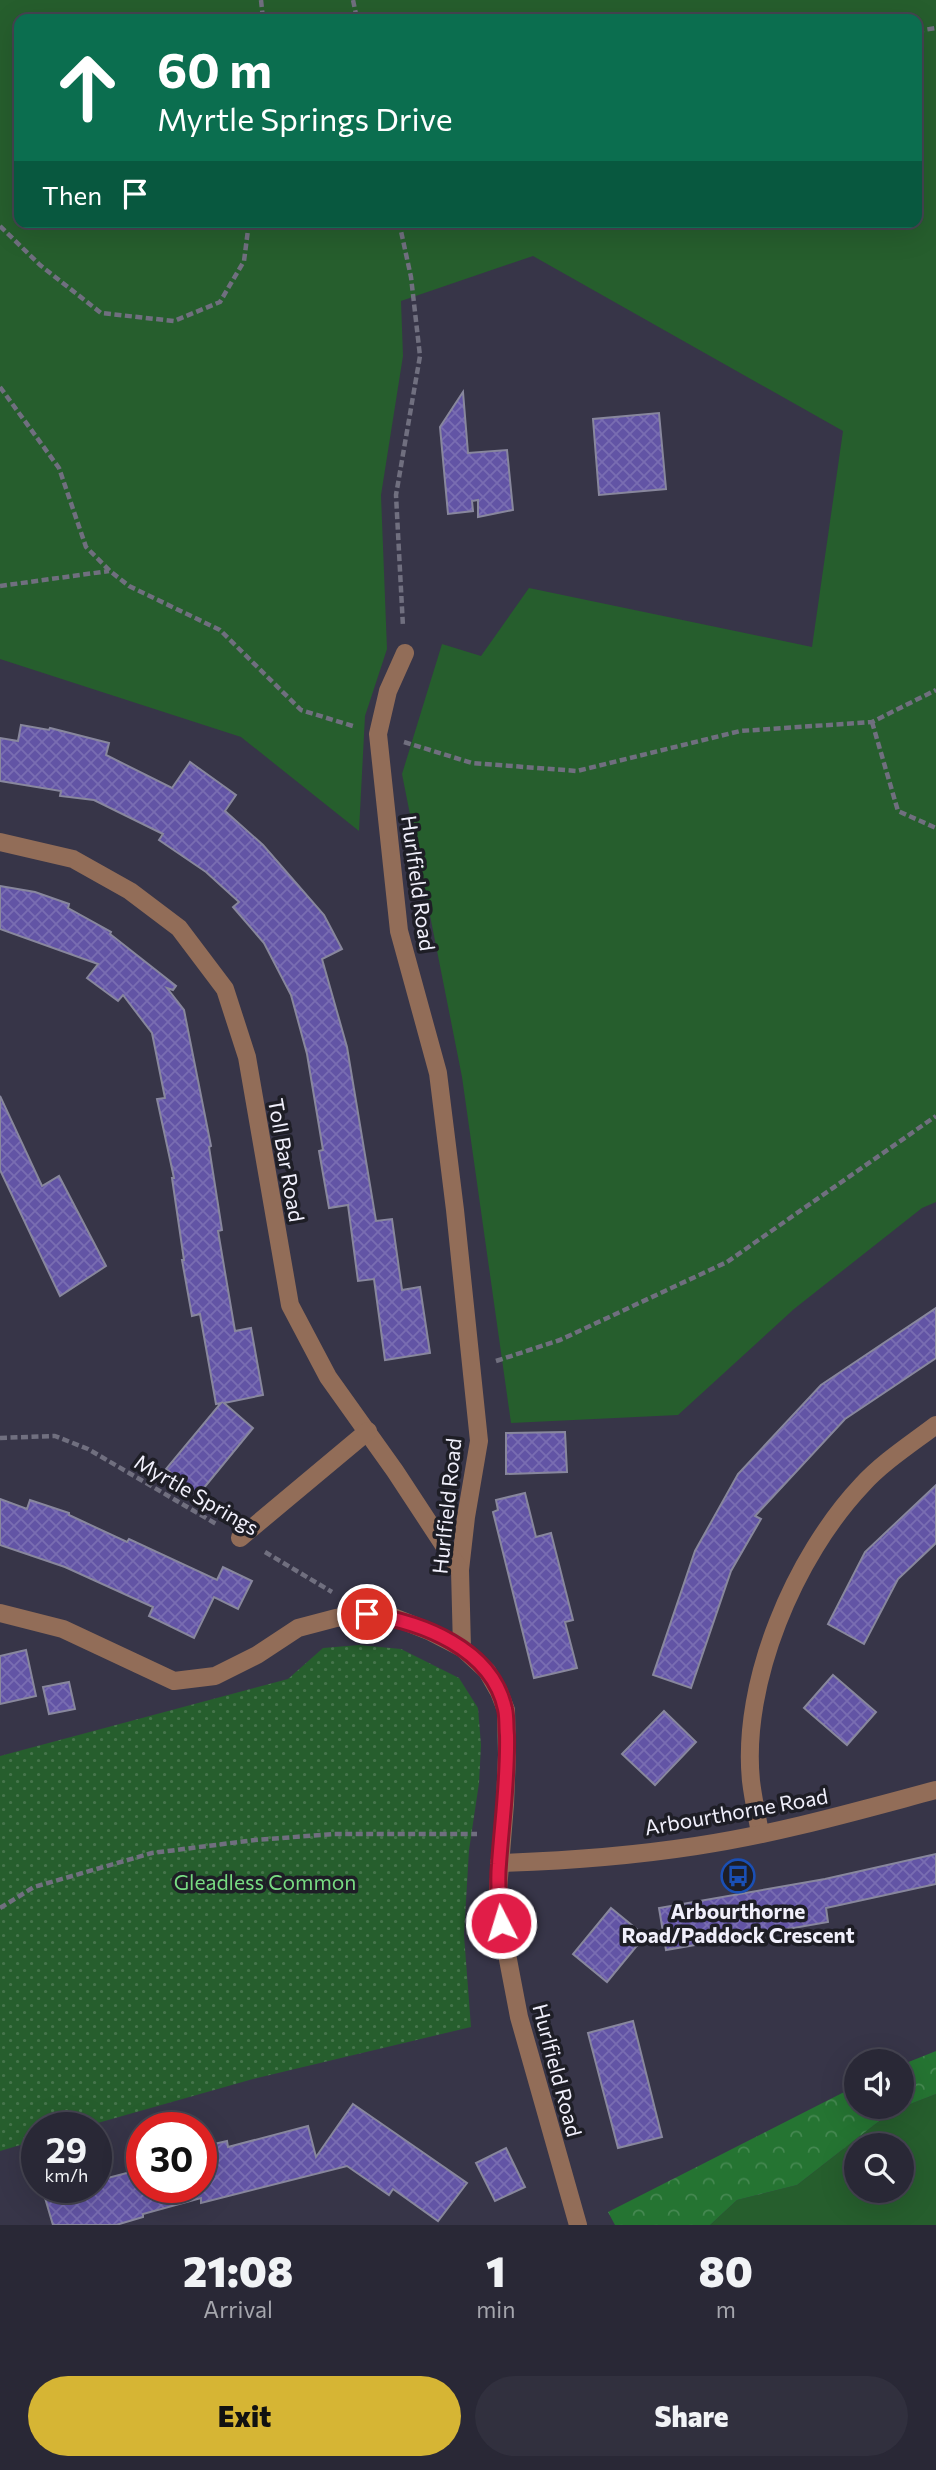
<!DOCTYPE html>
<html lang="en">
<head>
<meta charset="utf-8">
<style>
  :root { --surface:#292836; --page:#31303e; --text:#f1f3f6; --muted:#a5a6ad; --line:#454451; --accent:#d6b534 }
  body { margin:0; font-family:Commissioner,sans-serif; background:var(--page); color:var(--text); height:100vh; display:flex; flex-direction:column; font-size:26px; white-space:nowrap }
  * { box-sizing:border-box; margin:0 }
  p { font-size:23px; color:var(--muted) }
  .icon { flex:none; width:38px; height:38px; fill:none; stroke:currentColor; stroke-width:2; stroke-linecap:round; stroke-linejoin:round }
  .map { position:relative; height:2225px; overflow:hidden }
  .side { display:flex; flex-direction:column; background:var(--surface); flex:1 }
  .side>* { flex:none }
  .top-card { position:absolute; left:14px; top:14px; width:908px; height:214px; border-radius:14px; box-shadow:0 7px 28px #0002,0 0 0 2px var(--line); background:#0b6e4f; color:#fff; overflow:hidden }
  .buttons { position:absolute; left:844px; top:2049px; display:grid; gap:14px }
  .buttons a { display:grid; place-items:center; width:70px; height:70px; border-radius:50%; background:var(--surface); box-shadow:0 7px 28px #0002,0 0 0 2px var(--line); font-size:35px }
  .speed { position:absolute; left:21px; top:2112px; display:flex; gap:14px; font-size:35px; font-weight:700; text-align:center }
  .speed>* { display:grid; place-content:center; width:91px; height:91px; border-radius:50%; background:var(--surface); box-shadow:0 7px 28px #0002,0 0 0 2px var(--line); line-height:1 }
  .speed small { font-size:18px; font-weight:400 }
  .speed .limit { border:10px solid #d22; background:#fff; color:#111 }
  .pin { position:absolute; display:grid; place-items:center; width:60px; height:60px; color:#fff; margin:-30px; border:4px solid #fff; border-radius:50%; box-shadow:0 2px 7px #0007 }
  .me { position:absolute; width:77px; margin:-38px; rotate:355deg; stroke-linejoin:round; filter:drop-shadow(0 0 5px #0008) }
  .turn { display:flex; align-items:center; gap:24px; height:147px; padding:0 28px; font-size:32px }
  .turn .icon { width:91px; height:91px; stroke-width:2.5 }
  .turn b { display:block; font-size:49px; line-height:60px }
  .then { display:flex; align-items:center; height:66px; padding:0 28px; background:#0003; gap:14px; font-size:26px }
  .eta { display:flex; justify-content:space-evenly; align-items:center; height:119px; text-align:center }
  .eta b { font-size:42px; font-weight:800; line-height:49px }
  .primary-button { display:flex; gap:14px; margin-top:auto; padding:14px 28px }
  .primary-button a { flex:1; height:80px; border-radius:42px; background:var(--accent); color:#111; font-size:28px; font-weight:800; line-height:80px; text-align:center }
  .primary-button a+a { background:var(--page); color:var(--text) }
  .map>svg:first-child { display:block }
</style>
</head>
<body>
<div class="map">
<svg width="936" height="2225" viewBox="0 0 936 2225">
  <defs>
    <pattern id="forest-crowns" width="20" height="18" patternUnits="userSpaceOnUse" patternTransform="scale(1.75)"><rect width="20" height="18" fill="#257432"/><path d="M2 6a3 3 0 1 1 6 0M12 15a3 3 0 1 1 6 0" fill="none" stroke="#458851"/></pattern>
    <pattern id="park-dots" width="8" height="8" patternUnits="userSpaceOnUse" patternTransform="scale(1.75)"><rect width="8" height="8" fill="#265e2d"/><path d="M2 2h.1M6 6h.1" fill="none" stroke="#46754c" stroke-width="1.8" stroke-linecap="round"/></pattern>
    <pattern id="building-cross-hatch" width="8" height="8" patternUnits="userSpaceOnUse" patternTransform="scale(1.75)"><rect width="8" height="8" fill="#6254a5"/><path d="M0 0l8 8M0 8l8-8" fill="none" stroke="#796db2"/></pattern>
  </defs>
  <rect width="100%" height="100%" fill="#373548"/>
  <g fill="#265e2d" fill-rule="evenodd">
    <path d="M 0,0 L 936,0 L 936,1202 L 922,1208 L 794,1309 L 678,1415 L 511,1423 L 462,1077 L 402,774 L 442,644 L 481,656 L 529,588 L 812,647 L 843,431 L 533,256 L 401,301 L 403,356 L 381,495 L 387,649 L 365,716 L 359,831 L 241,737 L 0,659 ZM 917,19 L 917,222 L 19,222 L 19,19 Z"/>
    <path d="M 936,2094 L 936,2225 L 710,2225 L 737,2200 L 797,2185 L 892,2111 ZM 856,2146 L 901,2146 L 901,2191 L 856,2191 Z"/>
  </g>
  <path fill="url(#forest-crowns)" d="M 936,2051 L 936,2094 L 892,2111 L 797,2185 L 737,2200 L 710,2225 L 615,2225 L 608,2212 L 856,2086 L 856,2107 L 901,2107 L 901,2065 Z"/>
  <path fill="url(#park-dots)" d="M 359,1645 L 401,1649 L 459,1678 L 478,1708 L 481,1745 L 479,1783 L 469,1850 L 464,1935 L 471,2027 L 253,2079 L 80,2128 L 37,2128 L 37,2140 L 0,2151 L 0,1756 L 288,1679 L 323,1648 Z"/>
  <g fill="url(#building-cross-hatch)" stroke="#88879d" stroke-width="2">
    <path d="M 463,392 L 468,453 L 507,450 L 513,510 L 478,517 L 478,500 L 472,501 L 473,511 L 448,514 L 440,427 Z"/>
    <path d="M 659,413 L 666,489 L 599,495 L 593,419 Z"/>
    <path d="M 21,725 L 49,730 L 50,728 L 109,743 L 106,755 L 172,788 L 190,762 L 236,795 L 225,811 L 263,845 L 324,915 L 342,949 L 322,959 L 347,1047 L 376,1221 L 392,1219 L 402,1290 L 420,1287 L 430,1353 L 385,1360 L 374,1279 L 358,1281 L 348,1205 L 329,1208 L 319,1151 L 323,1150 L 307,1054 L 291,995 L 264,943 L 233,907 L 239,902 L 206,872 L 159,840 L 163,834 L 94,800 L 60,796 L 61,791 L 0,781 L 0,738 L 18,741 Z"/>
    <path d="M 0,886 L 35,892 L 69,904 L 68,908 L 111,932 L 110,934 L 176,986 L 173,990 L 167,988 L 184,1010 L 211,1146 L 209,1147 L 222,1230 L 218,1231 L 235,1331 L 251,1328 L 263,1395 L 224,1403 L 253,1428 L 198,1495 L 166,1469 L 221,1403 L 216,1404 L 200,1314 L 192,1316 L 182,1260 L 184,1260 L 172,1178 L 174,1178 L 157,1099 L 165,1098 L 152,1033 L 123,995 L 118,1001 L 87,978 L 98,964 L 0,929 Z"/>
    <path d="M 0,1096 L 42,1186 L 59,1176 L 106,1266 L 60,1296 L 0,1170 Z"/>
    <path d="M 936,1308 L 936,1358 L 845,1419 L 755,1516 L 761,1519 L 731,1571 L 691,1688 L 653,1675 L 695,1551 L 738,1474 L 821,1385 Z"/>
    <path d="M 565,1432 L 567,1472 L 506,1474 L 506,1433 Z"/>
    <path d="M 936,1485 L 936,1543 L 898,1579 L 864,1644 L 828,1624 L 865,1552 Z"/>
    <path d="M 525,1493 L 536,1537 L 551,1533 L 573,1620 L 565,1622 L 577,1668 L 534,1678 L 493,1512 L 498,1510 L 496,1500 Z"/>
    <path d="M 0,1499 L 27,1509 L 30,1500 L 69,1513 L 69,1515 L 127,1542 L 129,1539 L 217,1580 L 223,1567 L 252,1581 L 238,1609 L 214,1597 L 194,1638 L 149,1616 L 153,1607 L 65,1567 L 0,1545 Z"/>
    <path d="M 26,1650 L 36,1696 L 0,1704 L 0,1656 Z"/>
    <path d="M 833,1675 L 876,1712 L 847,1745 L 804,1708 Z"/>
    <path d="M 69,1682 L 75,1709 L 49,1714 L 43,1687 Z"/>
    <path d="M 664,1711 L 696,1742 L 655,1785 L 622,1754 Z"/>
    <path d="M 936,1854 L 936,1884 L 826,1908 L 828,1922 L 666,1950 L 659,1908 L 825,1879 Z"/>
    <path d="M 611,1908 L 645,1936 L 607,1982 L 573,1954 Z"/>
    <path d="M 633,2021 L 662,2137 L 618,2148 L 588,2033 Z"/>
    <path d="M 353,2104 L 467,2183 L 438,2221 L 393,2189 L 389,2195 L 347,2166 L 201,2203 L 201,2198 L 143,2214 L 143,2217 L 116,2225 L 53,2225 L 45,2198 L 78,2188 L 96,2188 L 96,2181 L 142,2169 L 142,2188 L 201,2188 L 201,2147 L 227,2141 L 228,2147 L 308,2126 L 316,2157 Z"/>
    <path d="M 506,2148 L 525,2187 L 495,2201 L 476,2163 Z"/>
  </g>
  <g fill="none" stroke-linecap="round" stroke-linejoin="round">
    <g stroke="#706f7f" stroke-width="4.5" stroke-dasharray="7 3.5" stroke-linecap="butt">
      <path d="M 261,0 L 263,19"/>
      <path d="M 353,0 L 357,19"/>
      <path d="M 423,19 L 436,17 L 439,19"/>
      <path d="M 917,31 L 936,28"/>
      <path d="M 399,222 L 411,277 L 420,356 L 396,495 L 403,627"/>
      <path d="M 0,226 L 40,265 L 101,313 L 174,321 L 220,302 L 244,261 L 249,222"/>
      <path d="M 0,387 L 59,468 L 86,547 L 110,571 L 129,586 L 220,630 L 301,710 L 356,727"/>
      <path d="M 0,586 L 109,571"/>
      <path d="M 872,722 L 898,811 L 936,828"/>
      <path d="M 404,742 L 472,763 L 577,771 L 740,731 L 872,722 L 936,690"/>
      <path d="M 496,1361 L 560,1340 L 727,1262 L 936,1116"/>
      <path d="M 0,1438 L 55,1436 L 88,1449 L 218,1525"/>
      <path d="M 265,1552 L 332,1592"/>
      <path d="M 0,1908 L 34,1887 L 152,1853 L 255,1840 L 334,1834 L 477,1834"/>
    </g>
    <g stroke="#926d58" stroke-width="18">
      <path d="M 405,653 L 388,691 L 378,734 L 399,931 L 438,1073 L 455,1210 L 479,1441 L 466,1517 L 460,1570 L 462,1648"/>
      <path d="M 0,842 L 73,859 L 130,891 L 179,928 L 225,989 L 247,1057 L 290,1305 L 328,1377 L 395,1471 L 460,1570"/>
      <path d="M 240,1538 L 368,1431"/>
      <path d="M 0,1613 L 63,1629 L 174,1681 L 215,1676 L 257,1655 L 298,1628 L 336,1618 L 367,1614 L 396,1618 L 431,1632 L 462,1648 L 487,1671 L 499,1692 L 506,1710 L 507,1755 L 505,1804 L 498,1890 L 501,1923 L 519,2017 L 578,2225"/>
      <path d="M 760,1833 C 757,1816 753,1798 751,1781 C 741,1682 795,1556 862,1485 C 883,1462 911,1444 936,1425"/>
      <path d="M 499,1863 C 564,1861 631,1856 696,1846 C 777,1834 857,1811 936,1790"/>
    </g>
  </g>
  <g fill="none" stroke-linecap="round" stroke-linejoin="round">
    <defs>
      <path id="route" d="M 367,1614 C 421,1622 492,1648 505,1709 C 507,1717 506,1727 507,1735 C 508,1779 502,1821 499,1864 C 497,1884 499,1903 501,1923"/>
    </defs>
    <use href="#route" stroke="#92132f" stroke-width="18"/>
    <use href="#route" stroke="#e11d48" stroke-width="12"/>
  </g>
  <defs>
    <symbol id="bus-ring" viewBox="-11 -11 22 22"><circle r="9.5" fill="#1e1e26" stroke="#1a4fb4" stroke-width="1.5"/><path d="M-5-6H5V4H4V6H2V4H-2V6H-4V4H-5ZM-3.5-4V0h7V-4ZM-3.5 1.2v1.5H-2V1.2ZM2 1.2v1.5H3.5V1.2Z" fill="#1a4fb4"/></symbol>
  </defs>
  <g fill-rule="evenodd">
    <use href="#bus-ring" x="719" y="1857" width="38" height="38"/>
  </g>
  <g text-anchor="middle" dominant-baseline="central" stroke-width="7" stroke-linejoin="round" paint-order="stroke">
    <g font-size="21" fill="#f1f0fc" stroke="#1e1e26">
      <text transform="translate(419 883) rotate(82)">Hurlfield Road</text>
      <text transform="translate(287 1160) rotate(80)">Toll Bar Road</text>
      <text transform="translate(197 1494) rotate(30)">Myrtle Springs</text>
      <text transform="translate(446 1506) rotate(-84)">Hurlfield Road</text>
      <text transform="translate(736 1811) rotate(-10)">Arbourthorne Road</text>
      <text transform="translate(558 2070) rotate(75)">Hurlfield Road</text>
    </g>
    <g font-size="21" fill="#78dc82" stroke="#1e1e26">
      <text x="265" y="1881">Gleadless Common</text>
    </g>
    <g font-size="21" font-weight="bold" fill="#f1f0fc" stroke="#1e1e26">
      <text x="738" y="1910">Arbourthorne<tspan x="738" dy="24">Road/Paddock Crescent</tspan></text>
    </g>
  </g>
</svg>
<div class="buttons">
<a><svg class="icon" aria-label="sound" viewBox="0 0 24 24"><path d="M4 9h4l5-4v14l-5-4H4zM17 9q2 3 0 6"/></svg></a>
<a><svg class="icon" aria-label="search" viewBox="0 0 24 24"><circle cx="10" cy="10" r="6"/><path d="M15 15l6 6"/></svg></a>
</div>
<div class="speed"><div>29<small>km/h</small></div><div class="limit">30</div></div>
<div class="pin" style="left:367px;top:1614px;background:#d93025"><svg class="icon" aria-label="arrive" viewBox="0 0 24 24"><path d="M6 21V4h12l-3 4 3 4H6"/></svg></div>
<svg class="me" style="left:501px;top:1923px" viewBox="-20 -20 40 40"><circle r="17" fill="#e11d48" stroke="#fff" stroke-width="3"/><path d="M0-11L8 9 0 5-8 9z" fill="#fff"/></svg>
<div class="top-card">
<div class="turn"><svg class="icon" aria-label="ahead" viewBox="0 0 24 24"><path d="M12 20V5M6 11l6-6 6 6"/></svg><div><b>60 m</b>Myrtle Springs Drive</div></div>
<div class="then">Then<svg class="icon" aria-label="arrive" viewBox="0 0 24 24"><path d="M6 21V4h12l-3 4 3 4H6"/></svg></div>
</div>
</div>
<section class="side">
<div class="eta">
<div><b>21:08</b><p>Arrival</p></div>
<div><b>1</b><p>min</p></div>
<div><b>80</b><p>m</p></div>
</div>
<div class="primary-button"><a>Exit</a><a>Share</a></div>
</section>
</body>
</html>
